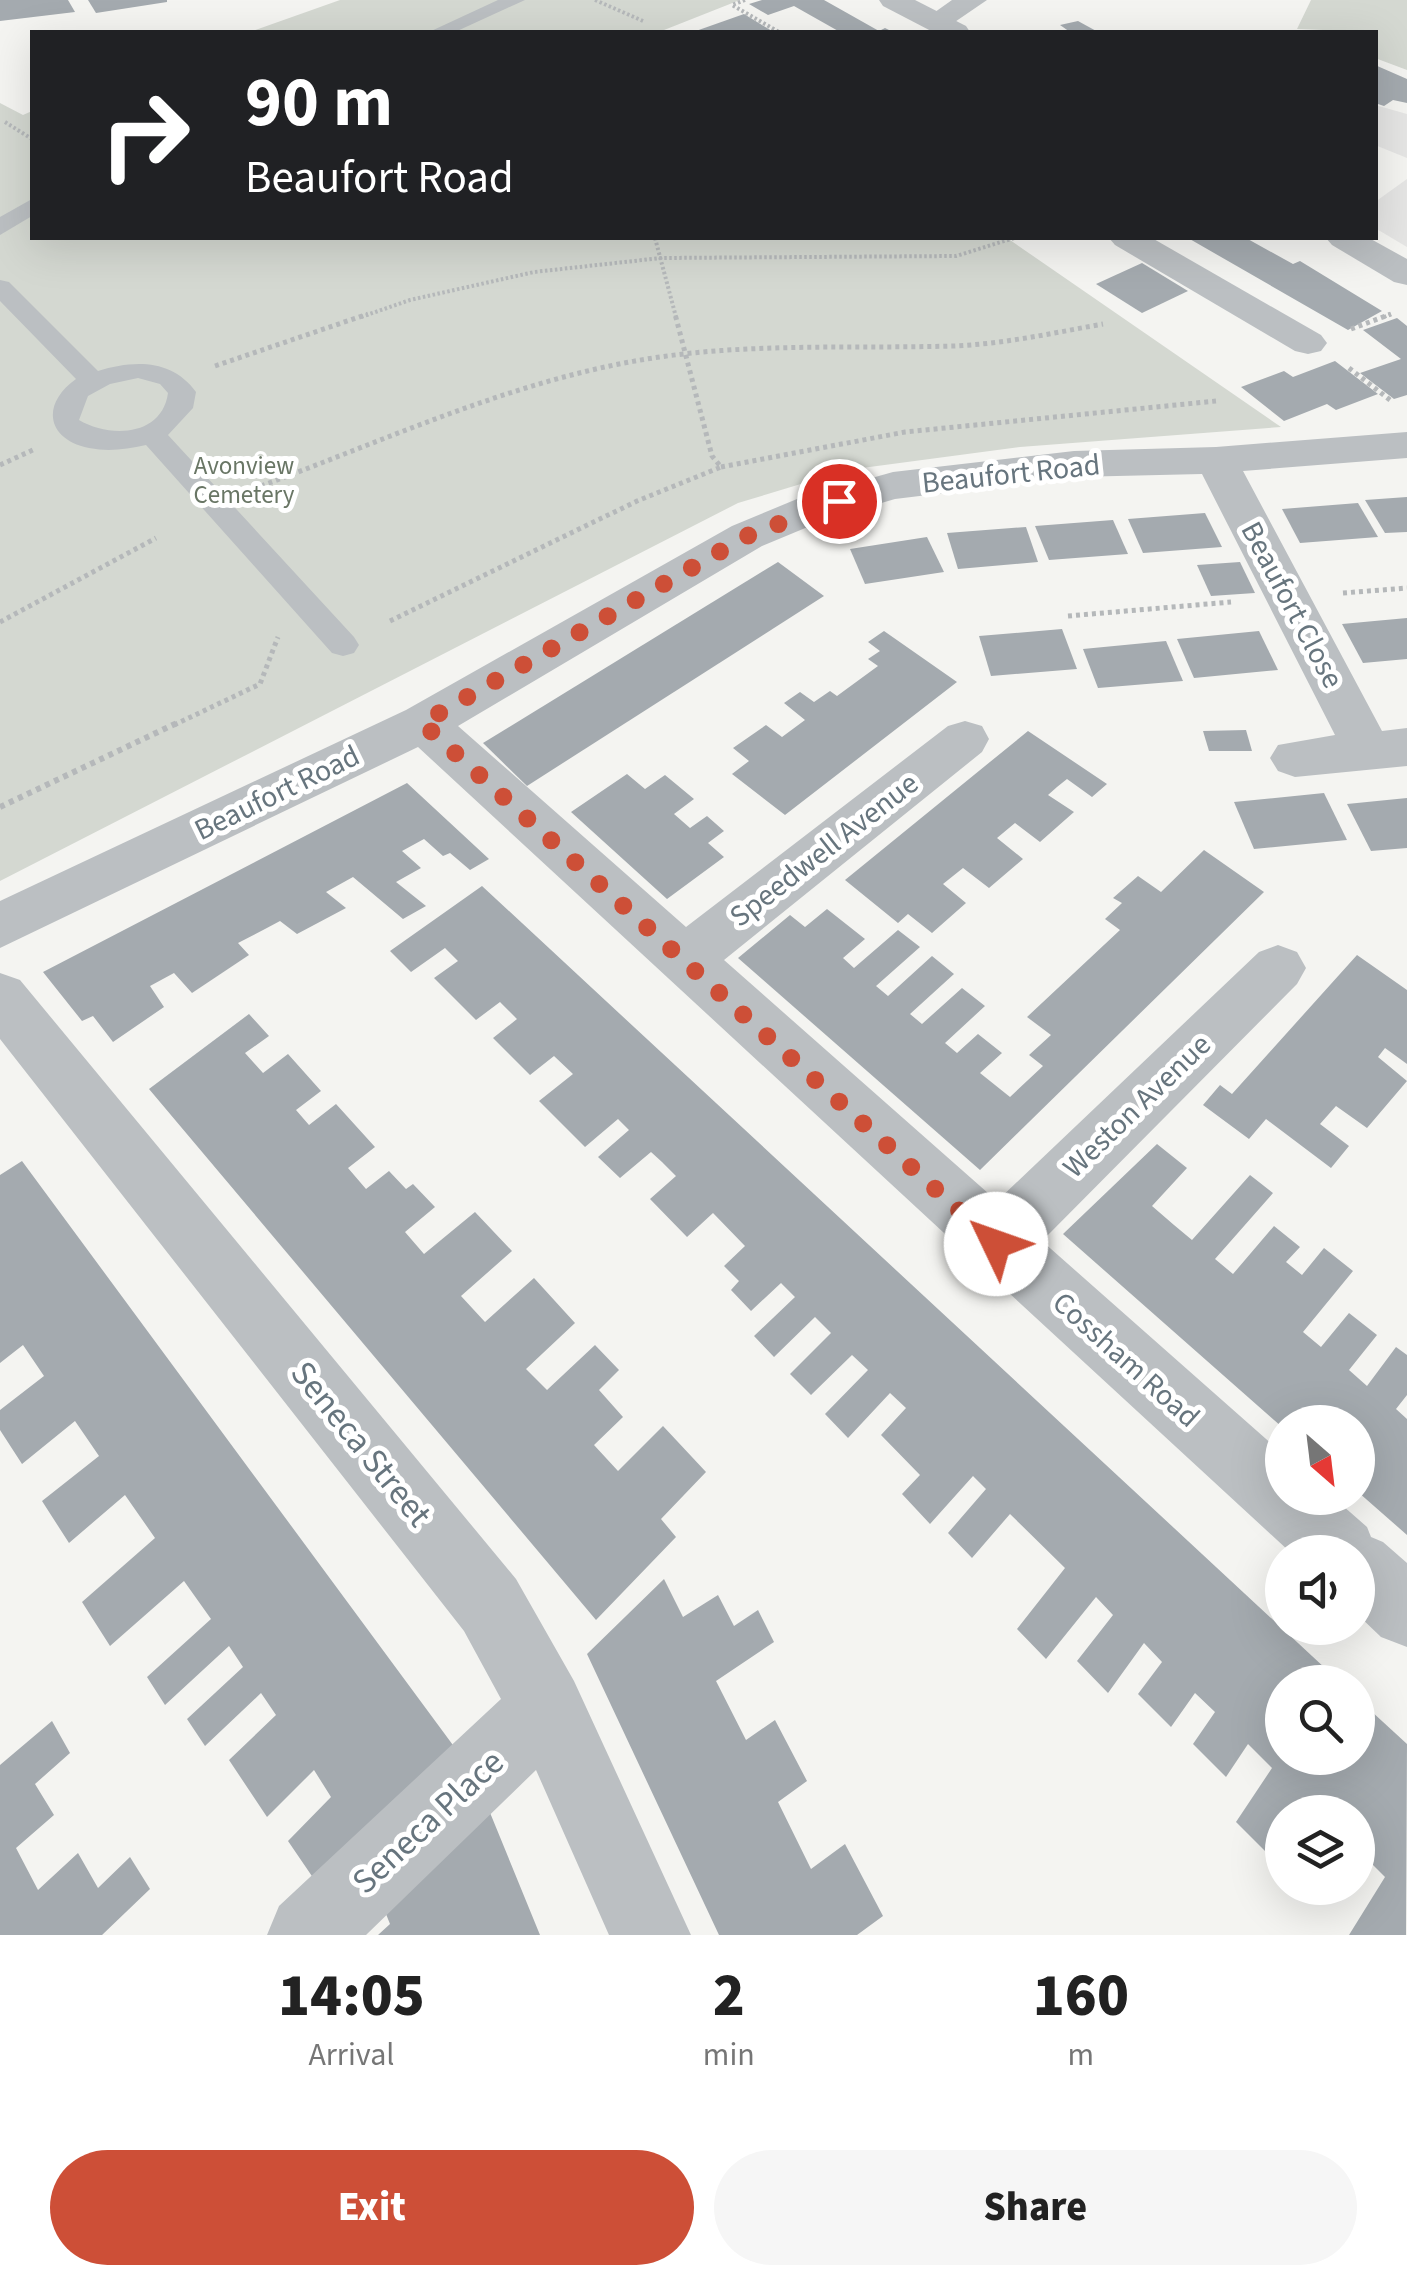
<!DOCTYPE html>
<html lang="en">
<head>
<meta charset="utf-8">
<style>
  :root { --surface:#fff; --page:#f6f6f6; --text:#222; --muted:#767676; --accent:#cd4f37 }
  body { margin:0; font-family:"Source Sans 3",sans-serif; background:var(--page); color:var(--text); height:100vh; display:flex; flex-direction:column; font-size:38px; white-space:nowrap }
  * { box-sizing:border-box; margin:0 }
  p { font-size:32px; color:var(--muted) }
  .icon { flex:none; width:55px; height:55px; fill:none; stroke:currentColor; stroke-width:2; stroke-linecap:round; stroke-linejoin:round }
  .map { position:relative; height:1935px; overflow:hidden }
  .side { display:flex; flex-direction:column; background:var(--surface); flex:1 }
  .side>* { flex:none }
  .banner { position:absolute; left:30px; top:30px; width:1348px; height:210px; border-radius:0px; box-shadow:0 10px 40px #0002; background:#202124; color:#fff; overflow:hidden }
  .needle { width:65px; rotate:152deg }
  .fabs { position:absolute; left:1265px; top:1405px; display:grid; gap:20px }
  .fabs a { display:grid; place-items:center; width:110px; height:110px; border-radius:50%; background:var(--surface); box-shadow:0 10px 40px #0002; font-size:50px }
  .pin { position:absolute; display:grid; place-items:center; width:85px; height:85px; color:#fff; margin:-42px; border:5px solid #fff; border-radius:50%; box-shadow:0 2px 10px #0007 }
  .me { position:absolute; width:110px; margin:-55px; rotate:312deg; stroke-linejoin:round; filter:drop-shadow(0 0 8px #0008) }
  .turn { display:flex; align-items:center; gap:35px; height:210px; padding:0 50px; font-size:45px }
  .turn .icon { width:130px; height:130px; stroke-width:2.5 }
  .turn b { display:block; font-size:70px; line-height:85px }
  .eta { display:flex; justify-content:space-evenly; align-items:center; height:170px; text-align:center }
  .eta b { font-size:60px; font-weight:800; line-height:70px }
  .action { display:flex; gap:20px; margin-top:auto; padding:20px 50px }
  .action a { flex:1; height:115px; border-radius:60px; background:var(--accent); color:#fff; font-size:40px; font-weight:800; line-height:115px; text-align:center }
  .action a+a { background:var(--page); color:var(--text) }
  .map>svg:first-child { display:block }
</style>
</head>
<body>
<div class="map">
<svg width="1407" height="1935" viewBox="0 0 1407 1935">
  <rect width="100%" height="100%" fill="#f4f4f1"/>
  <g fill="#e5e5e4">
    <path d="M 1375,105 L 1407,114 L 1407,158 L 1375,145 Z"/>
    <path d="M 1407,179 L 1407,247 L 1375,228 L 1375,202 Z"/>
  </g>
  <g fill="#d4d8d1">
    <path d="M 340,0 L 740,0 L 659,32 L 250,32 Z"/>
    <path d="M 1311,0 L 1407,0 L 1407,70 L 1375,58 L 1375,32 L 1297,29 Z"/>
    <path d="M 0,103 L 23,115 L 32,111 L 32,238 L 1007,238 L 1281,427 L 1020,447 L 847,470 L 738,503 L 0,881 Z"/>
  </g>
  <g fill="#a4aaaf">
    <path d="M 0,0 L 68,0 L 75,12 L 0,21 Z"/>
    <path d="M 88,0 L 167,0 L 167,2 L 96,13 Z"/>
    <path d="M 762,0 L 824,0 L 879,31 L 885,28 L 893,32 L 840,32 L 794,6 L 768,15 L 749,4 Z"/>
    <path d="M 744,14 L 772,31 L 693,32 Z"/>
    <path d="M 1078,21 L 1098,32 L 1070,32 L 1060,25 Z"/>
    <path d="M 1375,65 L 1407,79 L 1407,103 L 1393,100 L 1384,106 L 1375,103 Z"/>
    <path d="M 1188,238 L 1246,238 L 1293,264 L 1300,261 L 1382,311 L 1348,330 Z"/>
    <path d="M 1142,263 L 1188,291 L 1142,313 L 1096,284 Z"/>
    <path d="M 1397,318 L 1407,326 L 1407,395 L 1394,399 L 1360,373 L 1401,359 L 1363,330 Z"/>
    <path d="M 1335,361 L 1378,394 L 1336,410 L 1327,404 L 1284,421 L 1241,387 L 1284,371 L 1293,377 Z"/>
    <path d="M 1407,497 L 1407,532 L 1385,533 L 1365,500 Z"/>
    <path d="M 1358,503 L 1378,537 L 1300,543 L 1282,509 Z"/>
    <path d="M 1205,513 L 1222,547 L 1143,553 L 1128,519 Z"/>
    <path d="M 1113,520 L 1128,554 L 1049,560 L 1035,526 Z"/>
    <path d="M 1026,527 L 1038,562 L 958,569 L 947,533 Z"/>
    <path d="M 927,537 L 944,572 L 865,584 L 850,549 Z"/>
    <path d="M 778,562 L 824,596 L 527,786 L 483,743 Z"/>
    <path d="M 1240,562 L 1255,593 L 1211,596 L 1197,565 Z"/>
    <path d="M 1407,618 L 1407,659 L 1363,663 L 1342,624 Z"/>
    <path d="M 1062,629 L 1077,669 L 991,676 L 979,636 Z"/>
    <path d="M 884,631 L 957,682 L 785,815 L 732,774 L 749,761 L 733,748 L 766,725 L 782,737 L 805,720 L 784,703 L 800,692 L 814,702 L 830,691 L 837,696 L 878,666 L 868,659 L 880,651 L 868,642 Z"/>
    <path d="M 1259,631 L 1278,670 L 1194,678 L 1177,639 Z"/>
    <path d="M 1166,641 L 1183,681 L 1098,688 L 1083,649 Z"/>
    <path d="M 1246,730 L 1252,751 L 1209,751 L 1203,731 Z"/>
    <path d="M 1028,731 L 1107,784 L 1092,797 L 1067,779 L 1057,787 L 1048,795 L 1074,812 L 1040,842 L 1015,823 L 997,838 L 1023,859 L 989,888 L 963,868 L 943,884 L 966,903 L 932,933 L 908,914 L 898,923 L 845,880 Z"/>
    <path d="M 627,774 L 645,789 L 665,775 L 694,799 L 674,814 L 690,828 L 707,816 L 724,831 L 708,843 L 724,857 L 667,899 L 571,812 Z"/>
    <path d="M 407,783 L 489,859 L 470,870 L 450,853 L 443,856 L 424,839 L 402,851 L 421,868 L 396,882 L 426,906 L 403,919 L 353,877 L 326,892 L 346,908 L 297,934 L 280,921 L 265,929 L 238,943 L 249,955 L 192,993 L 174,973 L 150,986 L 164,1007 L 113,1042 L 93,1016 L 82,1021 L 43,972 Z"/>
    <path d="M 1324,793 L 1347,840 L 1254,849 L 1234,802 Z"/>
    <path d="M 1407,798 L 1407,848 L 1371,851 L 1347,804 Z"/>
    <path d="M 1204,850 L 1264,892 L 980,1170 L 738,958 L 790,915 L 805,927 L 827,909 L 865,939 L 843,958 L 854,968 L 898,930 L 920,947 L 876,986 L 888,996 L 932,956 L 954,974 L 910,1014 L 922,1024 L 962,988 L 985,1006 L 945,1043 L 957,1053 L 978,1034 L 1002,1053 L 980,1073 L 1010,1097 L 1043,1066 L 1029,1055 L 1051,1035 L 1027,1017 L 1120,930 L 1105,919 L 1122,903 L 1113,898 L 1138,876 L 1161,892 Z"/>
    <path d="M 482,886 L 1340,1682 L 1282,1682 L 1282,1758 L 1358,1758 L 1358,1699 L 1407,1744 L 1406,1935 L 1349,1935 L 1385,1877 L 1361,1853 L 1358,1858 L 1358,1812 L 1318,1812 L 1303,1798 L 1293,1812 L 1282,1812 L 1282,1830 L 1267,1853 L 1236,1822 L 1272,1768 L 1248,1744 L 1226,1777 L 1193,1744 L 1215,1712 L 1195,1693 L 1171,1727 L 1138,1694 L 1162,1662 L 1144,1643 L 1108,1693 L 1077,1661 L 1113,1615 L 1096,1597 L 1046,1659 L 1017,1629 L 1065,1568 L 1010,1514 L 972,1558 L 948,1533 L 986,1489 L 973,1476 L 930,1524 L 902,1494 L 920,1475 L 881,1435 L 906,1408 L 890,1393 L 848,1438 L 825,1414 L 868,1370 L 852,1355 L 811,1395 L 790,1374 L 831,1333 L 815,1317 L 774,1357 L 754,1336 L 795,1297 L 781,1283 L 751,1311 L 731,1290 L 739,1281 L 724,1266 L 745,1246 L 713,1213 L 687,1237 L 650,1199 L 676,1176 L 662,1162 L 651,1152 L 620,1178 L 598,1157 L 629,1130 L 618,1119 L 585,1147 L 539,1101 L 573,1074 L 554,1056 L 530,1075 L 493,1038 L 517,1019 L 500,1002 L 476,1020 L 434,978 L 458,961 L 445,948 L 411,972 L 390,951 Z"/>
    <path d="M 1357,955 L 1407,990 L 1407,1064 L 1385,1048 L 1378,1057 L 1407,1081 L 1367,1128 L 1336,1106 L 1320,1124 L 1349,1146 L 1331,1168 L 1266,1119 L 1249,1139 L 1203,1105 L 1220,1085 L 1232,1094 Z"/>
    <path d="M 249,1014 L 269,1036 L 245,1053 L 263,1073 L 288,1054 L 321,1091 L 296,1110 L 309,1125 L 336,1104 L 375,1147 L 348,1168 L 366,1189 L 389,1171 L 406,1189 L 413,1184 L 435,1207 L 405,1232 L 424,1254 L 475,1212 L 512,1251 L 461,1296 L 485,1322 L 534,1278 L 575,1323 L 526,1369 L 547,1390 L 595,1345 L 619,1370 L 599,1390 L 623,1417 L 594,1445 L 618,1471 L 663,1426 L 706,1472 L 661,1519 L 676,1537 L 596,1620 L 149,1089 Z"/>
    <path d="M 1157,1144 L 1187,1168 L 1152,1206 L 1174,1225 L 1192,1240 L 1250,1175 L 1273,1193 L 1215,1259 L 1233,1274 L 1274,1226 L 1300,1247 L 1286,1262 L 1302,1275 L 1324,1248 L 1353,1271 L 1303,1332 L 1321,1347 L 1349,1313 L 1377,1335 L 1349,1370 L 1367,1386 L 1396,1347 L 1407,1355 L 1407,1395 L 1396,1409 L 1407,1419 L 1407,1535 L 1358,1492 L 1358,1422 L 1282,1422 L 1282,1427 L 1063,1234 Z"/>
    <path d="M 22,1161 L 461,1756 L 318,1885 L 288,1841 L 331,1797 L 314,1770 L 267,1817 L 229,1760 L 276,1715 L 261,1693 L 205,1746 L 187,1719 L 243,1667 L 229,1646 L 165,1705 L 147,1677 L 211,1619 L 184,1581 L 110,1646 L 82,1602 L 155,1538 L 125,1495 L 69,1543 L 42,1501 L 99,1456 L 86,1437 L 75,1421 L 22,1464 L 0,1430 L 0,1410 L 44,1376 L 23,1345 L 0,1363 L 0,1175 Z"/>
    <path d="M 664,1579 L 683,1617 L 718,1595 L 734,1626 L 758,1610 L 774,1642 L 716,1681 L 746,1740 L 775,1720 L 807,1781 L 778,1802 L 811,1869 L 845,1844 L 883,1916 L 857,1935 L 719,1935 L 587,1654 Z"/>
    <path d="M 52,1721 L 70,1753 L 35,1784 L 54,1815 L 16,1848 L 38,1890 L 78,1853 L 98,1888 L 130,1857 L 150,1889 L 102,1935 L 0,1935 L 0,1765 Z"/>
    <path d="M 484,1798 L 540,1935 L 378,1935 L 390,1924 L 380,1899 Z"/>
  </g>
  <g fill="none" stroke-linecap="round" stroke-linejoin="round">
    <g stroke="#b5b8ba" stroke-width="4" stroke-dasharray="2.5 2.5" stroke-linecap="butt">
      <path d="M 595,0 L 643,21"/>
      <path d="M 745,0 L 732,5 L 779,32"/>
      <path d="M 5,122 L 32,139"/>
      <path d="M 655,238 L 676,317"/>
      <path d="M 361,317 L 410,300 L 534,272 L 661,258 L 956,256 L 1014,238"/>
      <path d="M 1384,317 L 1391,314"/>
    </g>
    <g stroke="#b5b8ba" stroke-width="5" stroke-dasharray="4 4" stroke-linecap="butt">
      <path d="M 1351,329 L 1391,314"/>
      <path d="M 215,366 L 368,314"/>
      <path d="M 1349,368 L 1390,400"/>
      <path d="M 0,465 L 35,449"/>
      <path d="M 721,467 L 905,432 L 1216,401"/>
      <path d="M 261,486 C 383,441 506,384 635,361 C 740,342 847,349 953,346 C 1004,344 1053,333 1103,324"/>
      <path d="M 1343,593 L 1407,588"/>
      <path d="M 1068,616 L 1231,602"/>
      <path d="M 390,621 L 637,501 L 721,467 L 712,456 L 675,314"/>
      <path d="M 0,622 L 156,538"/>
      <path d="M 174,725 L 260,684 L 278,637"/>
    </g>
    <path stroke="#b5b8ba" stroke-width="6" stroke-dasharray="5 5" stroke-linecap="butt" d="M 0,807 L 179,722"/>
    <g fill="#bbbfc2" fill-rule="evenodd">
      <path d="M 498,0 L 525,0 L 455,32 L 429,32 Z"/>
      <path d="M 32,199 L 32,216 L 0,235 L 0,217 Z"/>
      <path d="M 0,280 L 9,282 L 98,371 C 134,360 172,359 196,392 L 193,408 L 168,435 L 354,637 L 359,645 L 354,653 L 343,656 L 332,653 L 146,445 C 126,449 110,452 89,448 C 46,439 41,404 76,379 L 0,301 ZM 138,378 L 160,384 L 168,393 C 162,437 109,438 79,420 L 88,396 L 110,384 Z"/>
    </g>
    <g fill="#bbbfc2" fill-rule="evenodd">
      <path d="M 952,0 L 987,0 L 946,28 L 926,28 L 921,22 Z"/>
      <path d="M 1109,238 L 1152,238 L 1321,335 L 1327,343 L 1321,351 L 1308,354 L 1295,351 L 1115,245 Z"/>
      <path d="M 1407,432 L 1407,458 L 1243,471 L 1382,731 L 1407,728 L 1407,766 L 1295,777 L 1278,771 L 1270,758 L 1278,745 L 1335,735 L 1202,474 L 1074,477 L 895,499 L 827,519 L 762,546 L 458,726 L 686,927 L 948,726 L 965,721 L 982,726 L 989,739 L 982,752 L 724,960 L 997,1201 L 1259,952 L 1278,945 L 1297,952 L 1306,968 L 1297,984 L 1042,1241 L 1282,1453 L 1282,1498 L 1334,1498 L 1367,1527 L 1371,1537 L 1383,1542 L 1407,1563 L 1407,1647 L 1381,1637 L 1358,1615 L 1358,1552 L 1290,1552 L 983,1269 L 974,1265 L 970,1257 L 418,747 L 0,948 L 0,901 L 406,710 L 732,526 L 797,499 L 893,472 L 1074,451 L 1216,447 Z"/>
      <path d="M 0,973 L 20,980 L 516,1579 L 574,1681 L 691,1935 L 609,1935 L 536,1770 L 366,1935 L 267,1935 L 279,1906 L 501,1699 L 464,1631 L 0,1039 Z"/>
    </g>
    <g fill="#bbbfc2" fill-rule="evenodd">
      <path d="M 879,0 L 915,0 L 966,26 L 970,32 L 933,32 L 883,6 Z"/>
      <path d="M 1326,238 L 1369,238 L 1407,259 L 1407,285 L 1394,282 L 1332,245 Z"/>
    </g>
  </g>
  <g fill="none" stroke-linecap="round" stroke-linejoin="round">
    <path stroke="#cd4f37" stroke-width="18" stroke-dasharray="0 32.4" d="M 839,501 L 747,536 L 422,723 L 996,1244"/>
  </g>
  <g text-anchor="middle" dominant-baseline="central" stroke-width="10" stroke-linejoin="round" paint-order="stroke">
    <g font-size="25" fill="#697665" stroke="#fff">
      <text x="244" y="466">Avonview<tspan x="244" dy="29">Cemetery</tspan></text>
    </g>
    <g font-size="30" fill="#67757e" stroke="#fff">
      <text transform="translate(1011 474) rotate(-6)">Beaufort Road</text>
      <text transform="translate(1292 605) rotate(62)">Beaufort Close</text>
      <text transform="translate(277 793) rotate(-26)">Beaufort Road</text>
      <text transform="translate(824 850) rotate(-38)">Speedwell Avenue</text>
      <text transform="translate(1137 1106) rotate(-44)">Weston Avenue</text>
      <text transform="translate(1126 1360) rotate(42)">Cossham Road</text>
    </g>
    <g font-size="35" fill="#67757e" stroke="#fff">
      <text transform="translate(361 1444) rotate(51)">Seneca Street</text>
      <text transform="translate(428 1822) rotate(-43)">Seneca Place</text>
    </g>
  </g>
</svg>
<div class="fabs">
<a><svg class="needle" viewBox="-14 -14 28 28"><path d="M0-13l5 13h-10z" fill="#e53935"/><path d="M0 13l5-13h-10z" fill="#767676"/></svg></a>
<a><svg class="icon" aria-label="sound" viewBox="0 0 24 24"><path d="M4 9h4l5-4v14l-5-4H4zM17 9q2 3 0 6"/></svg></a>
<a><svg class="icon" aria-label="search" viewBox="0 0 24 24"><circle cx="10" cy="10" r="6"/><path d="M15 15l6 6"/></svg></a>
<a><svg class="icon" aria-label="layers" viewBox="0 0 24 24"><path d="M12 4l9 5-9 5-9-5zM3 14l9 5 9-5"/></svg></a>
</div>
<div class="pin" style="left:839px;top:501px;background:#d93025"><svg class="icon" aria-label="arrive" viewBox="0 0 24 24"><path d="M6 21V4h12l-3 4 3 4H6"/></svg></div>
<svg class="me" style="left:996px;top:1244px" viewBox="-20 -20 40 40"><circle r="19" fill="#fff"/><path d="M0-13L10 11 0 6-10 11z" fill="#cd4f37"/></svg>
<div class="banner">
<div class="turn"><svg class="icon" aria-label="right" viewBox="0 0 24 24"><path d="M7 20v-9h11M14 6l5 5-5 5"/></svg><div><b>90 m</b>Beaufort Road</div></div>
</div>
</div>
<section class="side">
<div class="eta">
<div><b>14:05</b><p>Arrival</p></div>
<div><b>2</b><p>min</p></div>
<div><b>160</b><p>m</p></div>
</div>
<div class="action"><a>Exit</a><a>Share</a></div>
</section>
</body>
</html>
